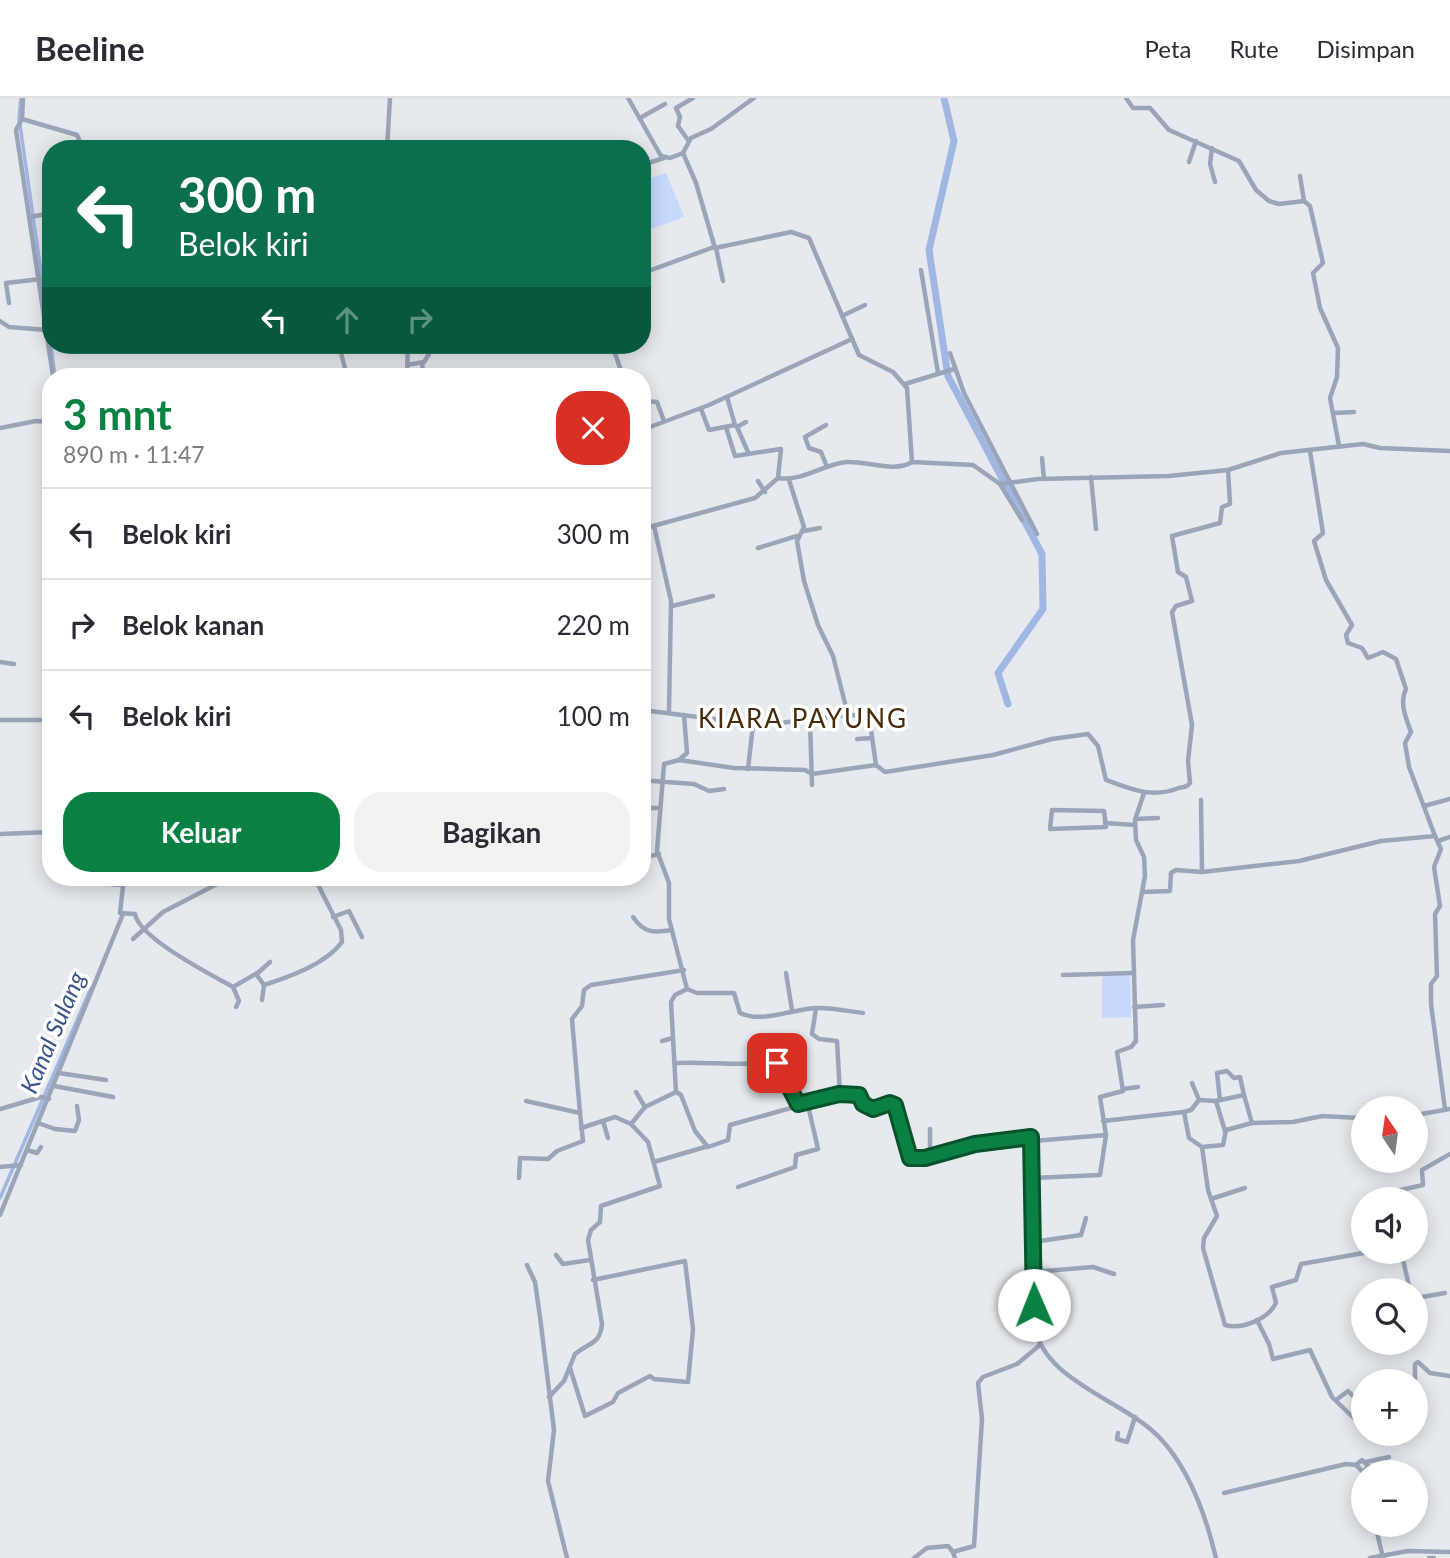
<!DOCTYPE html>
<html lang="id">
<head>
<meta charset="utf-8">
<style>
  :root { --surface:#fff; --page:#f2f2f3; --text:#2b2b33; --muted:#7c7c81; --line:#e1e1e2; --accent:#0b8043 }
  body { margin:0; font-family:Lato,sans-serif; background:var(--page); color:var(--text); height:100vh; display:flex; flex-direction:column; font-size:26px; white-space:nowrap }
  * { box-sizing:border-box; margin:0 }
  p { font-size:23px; color:var(--muted) }
  .icon { flex:none; width:38px; height:38px; fill:none; stroke:currentColor; stroke-width:2; stroke-linecap:round; stroke-linejoin:round }
  .map { position:relative; flex:1; overflow:hidden }
  .details { position:absolute; left:42px; top:270px; width:609px; height:518px; display:flex; flex-direction:column; background:var(--surface); border-radius:28px; box-shadow:0 4px 18px #0003 }
  .details>* { flex:none }
  .top-card { position:absolute; left:42px; top:42px; width:609px; height:214px; border-radius:28px; box-shadow:0 4px 18px #0003; background:#0b6e4f; color:#fff; overflow:hidden }
  .needle { width:46px; rotate:347deg }
  .tools { position:absolute; left:1351px; top:998px; display:grid; gap:14px }
  .tools a { display:grid; place-items:center; width:77px; height:77px; border-radius:50%; background:var(--surface); box-shadow:0 4px 18px #0003; font-size:35px }
  .pin { position:absolute; display:grid; place-items:center; width:60px; height:60px; color:#fff; margin:-30px; border-radius:14px; box-shadow:0 4px 10px #0006 }
  .me { position:absolute; width:77px; margin:-38px; rotate:359deg; stroke-linejoin:round; filter:drop-shadow(0 0 5px #0008) }
  .turn { display:flex; align-items:center; gap:24px; height:147px; padding:0 21px; font-size:32px }
  .turn .icon { width:91px; height:91px; stroke-width:2.5 }
  .turn b { display:block; font-size:49px; line-height:60px }
  .lanes { display:flex; align-items:center; height:66px; padding:0 21px; background:#0003; justify-content:center; gap:35px; direction:ltr }
  .lanes .off { opacity:.35 }
  .round { display:grid; place-items:center; flex:none; width:74px; height:74px; border-radius:28px; background:var(--page) }
  .head { display:flex; align-items:center; justify-content:space-between; height:119px; padding:0 21px }
  h1 { font-size:42px; font-weight:700; line-height:52px; color:var(--accent) }
  .button { display:flex; gap:14px; margin-top:auto; padding:14px 21px }
  .button a { flex:1; height:80px; border-radius:28px; background:var(--accent); color:#fff; font-size:28px; font-weight:700; line-height:80px; text-align:center }
  .button a+a { background:var(--page); color:var(--text) }
  ul { padding:0; list-style:none }
  li { display:flex; align-items:center; gap:21px; height:91px; padding:0 21px; border-top:2px solid var(--line) }
  li div { flex:1 }
  li b { display:block; font-size:26px }
  li em { font-style:normal }
  header { display:flex; align-items:center; gap:42px; box-sizing:border-box; height:98px; padding:0 35px; background:var(--surface); border-bottom:2px solid var(--line) }
  header strong { font-size:33px }
  nav { display:flex; gap:38px; margin-inline-start:auto; font-size:24px }
  .map>svg:first-child { display:block }
</style>
</head>
<body>
<header>
<strong>Beeline</strong>
<nav><a>Peta</a><a>Rute</a><a>Disimpan</a></nav>
</header>
<div class="map">
<svg width="1450" height="1460" viewBox="0 0 1450 1460">
  <rect width="100%" height="100%" fill="#e6e9ee"/>
  <g fill="#c7d9fb">
    <path d="M 666,75 L 684,119 L 642,134 L 642,83 Z"/>
    <path d="M 1130,876 L 1131,919 L 1102,920 L 1102,878 Z"/>
  </g>
  <g fill="none" stroke-linecap="round" stroke-linejoin="round">
    <g stroke="#a1b7e3" stroke-width="3.5">
      <path d="M 21,0 L 19,20 L 51,244"/>
      <path d="M 51,247 L 55,278"/>
      <path d="M 0,1100 L 91,890"/>
    </g>
    <path stroke="#a1b7e3" stroke-width="7" d="M 944,0 L 954,43 L 929,152 L 948,278 L 1042,456 L 1043,511 L 998,575 L 1008,606"/>
    <g stroke="#9ba5b9" stroke-width="4.5">
      <path d="M 23,0 L 22,21 L 16,32 L 53,278"/>
      <path d="M 628,0 L 661,58 L 670,60 L 683,55 L 696,85 L 715,150 L 791,134 L 809,140 L 859,257 L 893,274 L 907,290 L 912,364 L 973,367 L 1000,386 L 1038,381 L 1169,378 L 1228,372 L 1281,355 L 1363,346 L 1380,350 L 1450,353"/>
      <path d="M 1126,0 L 1133,10 L 1150,10 L 1169,32 L 1239,63 L 1256,92 L 1269,103 L 1279,106 L 1304,103"/>
      <path d="M 640,20 L 665,6"/>
      <path d="M 22,21 L 77,37 L 83,51"/>
      <path d="M 688,42 L 678,28 L 680,19 L 676,10 L 693,0"/>
      <path d="M 1212,50 L 1210,66 L 1215,84"/>
      <path d="M 387,51 L 390,0"/>
      <path d="M 683,55 L 691,40 L 711,31 L 754,0"/>
      <path d="M 1189,64 L 1196,43"/>
      <path d="M 642,67 L 664,60"/>
      <path d="M 1300,78 L 1304,103 L 1310,108 L 1323,165 L 1313,175 L 1320,210 L 1338,250 L 1337,279 L 1330,300 L 1339,348"/>
      <path d="M 642,116 L 643,118"/>
      <path d="M 30,119 L 51,115"/>
      <path d="M 716,150 L 723,183"/>
      <path d="M 921,172 L 938,275"/>
      <path d="M 642,200 L 646,196 L 643,175 L 714,149"/>
      <path d="M 9,205 L 6,185 L 41,181"/>
      <path d="M 842,218 L 865,207"/>
      <path d="M 0,223 L 9,229 L 47,232"/>
      <path d="M 339,247 L 347,278"/>
      <path d="M 612,247 L 623,278"/>
      <path d="M 950,255 L 964,295 L 1037,436"/>
      <path d="M 422,265 L 423,273"/>
      <path d="M 407,267 L 424,264 L 429,256"/>
      <path d="M 407,278 L 408,247"/>
      <path d="M 905,286 L 954,271"/>
      <path d="M 727,299 L 735,327"/>
      <path d="M 642,303 L 657,304 L 664,323"/>
      <path d="M 701,311 L 709,332 L 735,327 L 737,329 L 746,324"/>
      <path d="M 1335,315 L 1354,314"/>
      <path d="M 826,327 L 805,339 L 809,350 L 821,354 L 827,369"/>
      <path d="M 726,329 L 735,358 L 781,351 L 778,380"/>
      <path d="M 737,329 L 748,354"/>
      <path d="M 0,330 L 36,323 L 51,324"/>
      <path d="M 642,332 L 709,307 L 852,241"/>
      <path d="M 1042,360 L 1044,381"/>
      <path d="M 1091,379 L 1096,431"/>
      <path d="M 789,382 L 804,429 L 797,443 L 804,483 L 818,527 L 833,558 L 848,617"/>
      <path d="M 758,383 L 765,394"/>
      <path d="M 1000,386 L 1022,422"/>
      <path d="M 654,428 L 671,503 L 669,613"/>
      <path d="M 642,431 L 755,400 L 778,380 C 802,384 823,366 847,364 C 867,363 895,375 912,364"/>
      <path d="M 804,433 L 820,430"/>
      <path d="M 758,450 L 797,438"/>
      <path d="M 672,508 L 713,498"/>
      <path d="M 0,564 L 14,566"/>
      <path d="M 642,612 L 762,627 L 848,617 L 869,618 L 876,667 L 885,674 L 993,657 L 1052,641 L 1088,636 L 1098,648 L 1106,682 C 1130,691 1151,700 1176,691 C 1183,688 1186,691 1190,685 L 1188,663 L 1192,627 L 1172,514 L 1176,508 L 1192,503 L 1186,479 L 1178,474 L 1172,438 L 1220,425 L 1222,409 L 1230,406 L 1228,372"/>
      <path d="M 869,618 L 906,613"/>
      <path d="M 0,622 L 51,622"/>
      <path d="M 810,623 L 812,687"/>
      <path d="M 857,641 L 872,640"/>
      <path d="M 680,661 L 687,655 L 684,617"/>
      <path d="M 748,671 L 753,627"/>
      <path d="M 653,683 L 694,686 L 709,693 L 724,691"/>
      <path d="M 1201,702 L 1202,774 L 1299,763 L 1381,743 L 1435,738 L 1409,669 L 1405,645 L 1411,634 C 1406,621 1399,604 1406,591 L 1396,561 L 1383,554 L 1368,560 L 1362,550 L 1348,545 L 1346,537 L 1352,527 L 1326,482 L 1314,443 L 1323,435 L 1310,353"/>
      <path d="M 1424,708 L 1450,701"/>
      <path d="M 647,710 L 660,710"/>
      <path d="M 1052,712 L 1104,713 L 1106,729 L 1050,731 Z"/>
      <path d="M 1136,719 L 1144,695"/>
      <path d="M 1105,725 L 1135,727"/>
      <path d="M 0,736 L 51,734"/>
      <path d="M 1435,738 L 1441,751 L 1434,769 L 1440,808 L 1435,816 L 1437,878 L 1431,886 L 1431,906 L 1445,1011"/>
      <path d="M 1438,743 L 1450,739"/>
      <path d="M 642,760 L 659,756"/>
      <path d="M 124,779 L 120,815 L 135,816 C 139,840 210,876 233,889 L 239,903 L 236,909"/>
      <path d="M 76,783 L 123,787"/>
      <path d="M 1143,794 L 1170,793 L 1171,775 L 1176,772 L 1202,774"/>
      <path d="M 333,819 L 349,813 L 362,839"/>
      <path d="M 633,819 C 644,835 653,835 672,832"/>
      <path d="M 133,841 L 163,814 L 219,785 L 222,779"/>
      <path d="M 786,875 L 792,912"/>
      <path d="M 256,876 L 264,887"/>
      <path d="M 1063,877 L 1133,875"/>
      <path d="M 233,889 L 259,874 L 270,864"/>
      <path d="M 687,891 L 669,821 L 669,785 L 657,753 L 664,666 L 679,662 L 734,670 L 805,672 L 812,676 L 876,667"/>
      <path d="M 262,902 L 264,887 C 289,879 326,866 342,844 L 341,832 L 314,779"/>
      <path d="M 1134,909 L 1163,907"/>
      <path d="M 816,910 L 812,936 L 819,941 L 837,943 L 840,996"/>
      <path d="M 662,943 L 673,940"/>
      <path d="M 675,965 C 709,963 742,969 774,964 L 798,1006"/>
      <path d="M 59,975 L 106,982"/>
      <path d="M 1192,985 L 1199,1002"/>
      <path d="M 54,988 L 113,999"/>
      <path d="M 1123,991 L 1138,989"/>
      <path d="M 636,994 L 645,1009"/>
      <path d="M 676,994 L 681,997 L 695,1033 L 708,1049 L 728,1042 L 730,1027 L 848,994 L 859,997 L 863,1006 L 873,1011 L 890,1005 L 896,1007 L 910,1060 L 925,1060 L 975,1046 L 1031,1039 L 1034,1224 C 1040,1283 1125,1302 1160,1340 C 1190,1372 1206,1418 1216,1460"/>
      <path d="M 1220,1002 L 1217,975 L 1227,973 L 1234,980 L 1240,979 L 1244,997"/>
      <path d="M 1216,1003 L 1225,1033"/>
      <path d="M 0,1011 L 41,999 L 49,1001"/>
      <path d="M 1184,1014 L 1191,1012 L 1199,1002 L 1216,1003 L 1244,997 L 1252,1025"/>
      <path d="M 580,1015 L 572,921 L 582,908 L 584,892 L 591,887 L 684,872"/>
      <path d="M 1416,1017 L 1450,1011"/>
      <path d="M 603,1023 L 608,1040"/>
      <path d="M 1103,1023 L 1184,1014 L 1189,1040 L 1202,1049 L 1223,1047 L 1226,1032 L 1252,1025 L 1293,1024 L 1322,1018 L 1360,1020 L 1363,1028"/>
      <path d="M 38,1025 L 55,1031 L 75,1033 L 79,1022 L 77,1008"/>
      <path d="M 581,1030 L 615,1019 L 631,1026 L 645,1009 L 676,994 L 671,904 L 675,897 L 687,891 L 697,895 L 734,895 L 740,915 C 763,926 794,910 818,910 C 833,910 848,913 863,915"/>
      <path d="M 1033,1043 L 1106,1037 L 1100,999 L 1123,993 L 1117,954 L 1131,949 L 1136,943 L 1133,842 L 1145,778 L 1144,759 L 1136,742 L 1135,721 L 1158,720"/>
      <path d="M 1202,1049 L 1208,1092 L 1217,1118 L 1204,1140 L 1203,1150 L 1225,1227 C 1242,1232 1268,1221 1276,1205 L 1272,1189 L 1296,1182 L 1301,1166 L 1375,1153"/>
      <path d="M 27,1052 L 37,1055 L 41,1049"/>
      <path d="M 925,1059 L 930,1052 L 930,1031"/>
      <path d="M 654,1064 L 705,1049"/>
      <path d="M 0,1069 L 21,1067"/>
      <path d="M 519,1080 L 520,1060 L 548,1061 L 557,1053 L 583,1043 L 580,1015 L 526,1003"/>
      <path d="M 1033,1080 L 1100,1077 L 1106,1037"/>
      <path d="M 738,1089 L 795,1069 L 796,1057 L 818,1051 L 807,1003"/>
      <path d="M 1211,1101 L 1245,1090"/>
      <path d="M 1391,1101 L 1392,1094 L 1423,1087 L 1422,1072 L 1450,1056"/>
      <path d="M 0,1117 L 123,816"/>
      <path d="M 1033,1144 L 1081,1137 L 1086,1120"/>
      <path d="M 1379,1153 L 1380,1153"/>
      <path d="M 1401,1153 L 1410,1192"/>
      <path d="M 556,1157 L 563,1166 L 590,1162"/>
      <path d="M 527,1167 L 535,1184 L 540,1219 L 554,1332 L 548,1383 L 567,1460"/>
      <path d="M 1033,1174 L 1093,1169 L 1114,1176"/>
      <path d="M 1416,1200 L 1445,1195"/>
      <path d="M 1257,1222 L 1269,1246 L 1273,1261 L 1310,1252 L 1332,1299 L 1363,1329"/>
      <path d="M 570,1270 L 585,1318 L 613,1304 L 618,1295 L 650,1278 L 654,1281 L 688,1284 L 693,1231 L 685,1163 L 593,1182"/>
      <path d="M 1415,1283 L 1415,1266 L 1418,1264 L 1430,1275 L 1450,1278"/>
      <path d="M 549,1299 L 564,1283 L 575,1256 C 589,1244 600,1247 602,1226 L 588,1142 L 591,1132 L 600,1124 L 601,1108 L 660,1088 L 648,1044 L 631,1026"/>
      <path d="M 1336,1302 L 1348,1293 L 1363,1308"/>
      <path d="M 1118,1335 L 1117,1341 L 1127,1344 L 1135,1319"/>
      <path d="M 1370,1335 L 1373,1338"/>
      <path d="M 1366,1364 L 1389,1359"/>
      <path d="M 1363,1374 L 1356,1367 L 1362,1362 L 1368,1368 L 1364,1374"/>
      <path d="M 1224,1395 L 1346,1366 L 1356,1367"/>
      <path d="M 1375,1426 L 1383,1460"/>
      <path d="M 914,1460 L 927,1450 L 948,1448 L 953,1454"/>
      <path d="M 955,1460 L 953,1454 L 974,1448 L 982,1321 L 978,1285 L 983,1279 L 1017,1266 L 1040,1247"/>
      <path d="M 1370,1460 L 1408,1453 L 1450,1454"/>
      <path d="M 1429,1460 L 1434,1460"/>
    </g>
  </g>
  <g fill="none" stroke-linecap="round" stroke-linejoin="round">
    <defs>
      <path id="route" d="M 777,965 L 798,1006 L 839,996 L 859,997 L 863,1006 L 873,1011 L 890,1005 L 895,1007 L 910,1060 L 925,1060 L 975,1046 L 1031,1039 L 1034,1207"/>
    </defs>
    <use href="#route" stroke="#07532c" stroke-width="18"/>
    <use href="#route" stroke="#0b8043" stroke-width="12"/>
  </g>
  <g text-anchor="middle" dominant-baseline="central" stroke-width="7" stroke-linejoin="round" paint-order="stroke">
    <g font-size="24" font-style="italic" fill="#37528a" stroke="#fff">
      <text transform="translate(52 934) rotate(-67)">Kanal Sulang</text>
    </g>
    <g font-size="26" letter-spacing="2" fill="#472a0c" stroke="#fff">
      <text x="803" y="620">KIARA PAYUNG</text>
    </g>
  </g>
</svg>
<div class="tools">
<a><svg class="needle" viewBox="-14 -14 28 28"><path d="M0-13l5 13h-10z" fill="#e53935"/><path d="M0 13l5-13h-10z" fill="#7c7c81"/></svg></a>
<a><svg class="icon" aria-label="sound" viewBox="0 0 24 24"><path d="M4 9h4l5-4v14l-5-4H4zM17 9q2 3 0 6"/></svg></a>
<a><svg class="icon" aria-label="search" viewBox="0 0 24 24"><circle cx="10" cy="10" r="6"/><path d="M15 15l6 6"/></svg></a>
<a>+</a>
<a>−</a>
</div>
<div class="pin" style="left:777px;top:965px;background:#d93025"><svg class="icon" aria-label="arrive" viewBox="0 0 24 24"><path d="M6 21V4h12l-3 4 3 4H6"/></svg></div>
<svg class="me" style="left:1034px;top:1207px" viewBox="-20 -20 40 40"><circle r="19" fill="#fff"/><path d="M0-13L10 11 0 6-10 11z" fill="#0b8043"/></svg>
<div class="top-card">
<div class="turn"><svg class="icon" aria-label="left" viewBox="0 0 24 24"><path d="M17 20v-9H6M10 6l-5 5 5 5"/></svg><div><b>300 m</b>Belok kiri</div></div>
<div class="lanes"><svg class="icon" aria-label="left" viewBox="0 0 24 24"><path d="M17 20v-9H6M10 6l-5 5 5 5"/></svg><svg class="icon off" aria-label="ahead" viewBox="0 0 24 24"><path d="M12 20V5M6 11l6-6 6 6"/></svg><svg class="icon off" aria-label="right" viewBox="0 0 24 24"><path d="M7 20v-9h11M14 6l5 5-5 5"/></svg></div>
</div>
<section class="details">
<div class="head"><div><h1>3 mnt</h1><p>890 m · 11:47</p></div><a class="round" style="background:#d93025;color:#fff"><svg class="icon" aria-label="close" viewBox="0 0 24 24"><path d="M6 6l12 12M18 6L6 18"/></svg></a></div>
<ul>
<li><svg class="icon" aria-label="left" viewBox="0 0 24 24"><path d="M17 20v-9H6M10 6l-5 5 5 5"/></svg><div><b>Belok kiri</b></div><em>300 m</em></li>
<li><svg class="icon" aria-label="right" viewBox="0 0 24 24"><path d="M7 20v-9h11M14 6l5 5-5 5"/></svg><div><b>Belok kanan</b></div><em>220 m</em></li>
<li><svg class="icon" aria-label="left" viewBox="0 0 24 24"><path d="M17 20v-9H6M10 6l-5 5 5 5"/></svg><div><b>Belok kiri</b></div><em>100 m</em></li>
</ul>
<div class="button"><a>Keluar</a><a>Bagikan</a></div>
</section>
</div>
</body>
</html>
